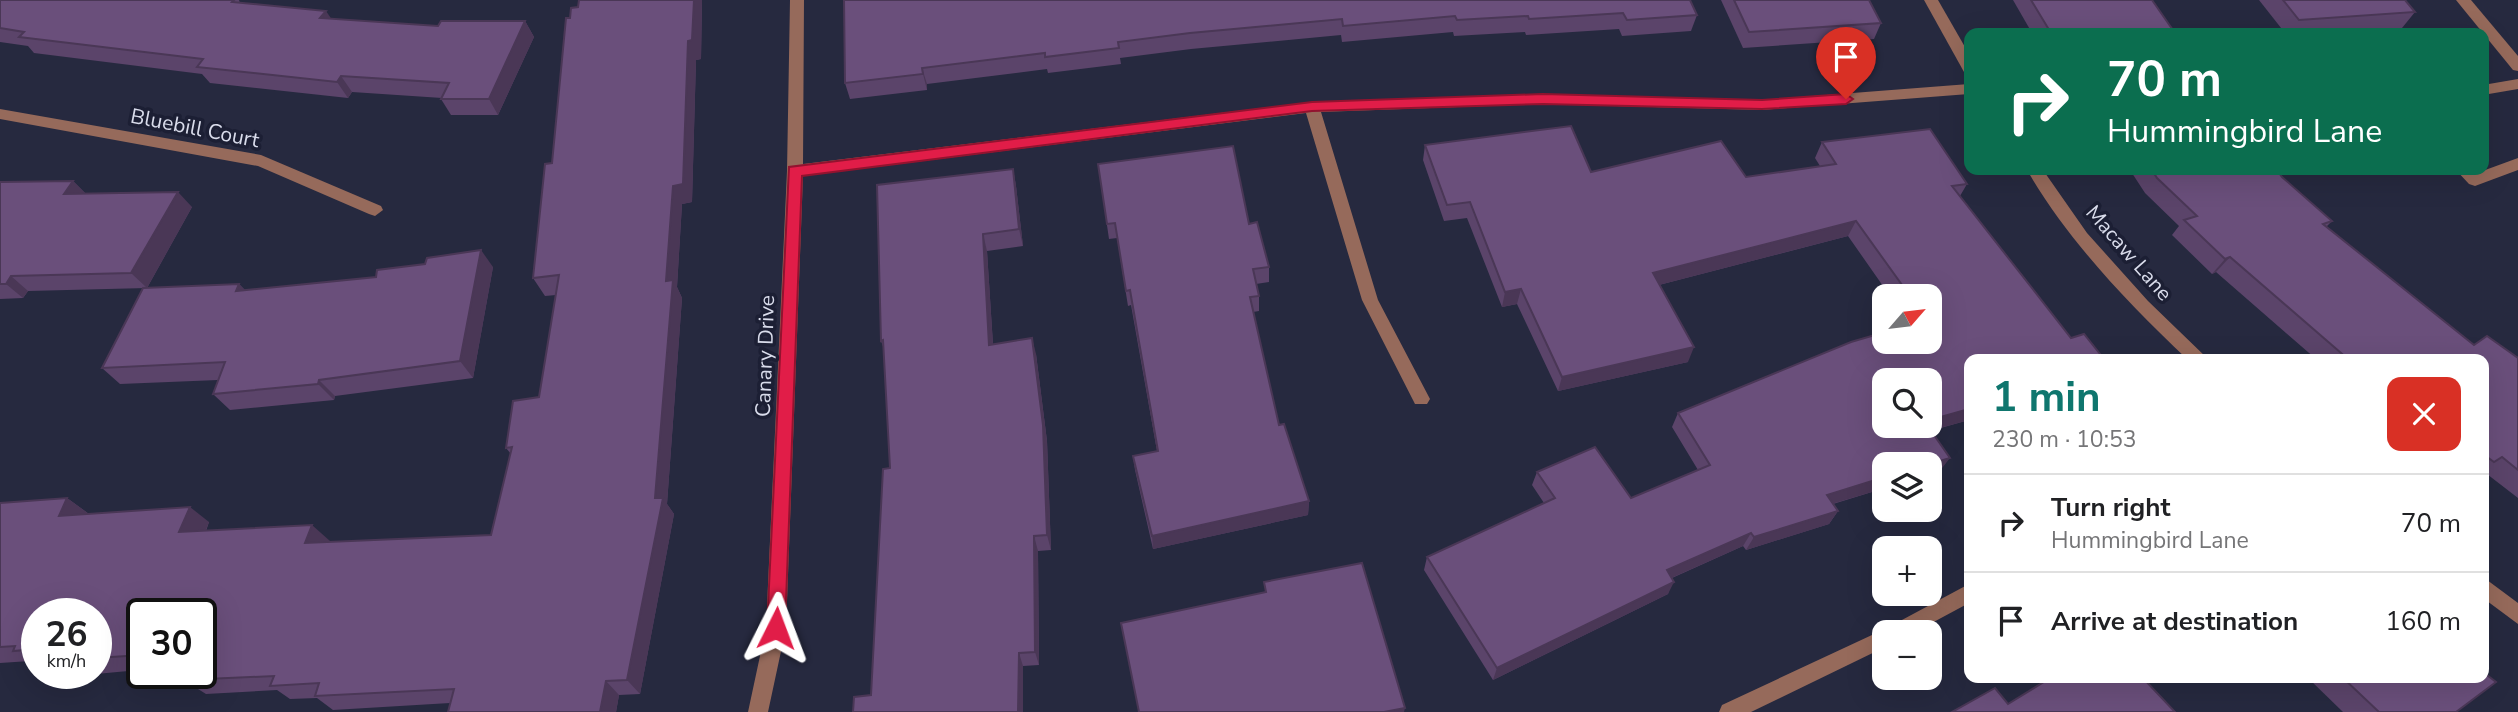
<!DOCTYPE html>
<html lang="en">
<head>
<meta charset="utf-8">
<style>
  :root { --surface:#fff; --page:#f6f6f6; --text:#202124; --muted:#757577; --line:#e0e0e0; --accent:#0f766e }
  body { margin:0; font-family:"Nunito Sans",sans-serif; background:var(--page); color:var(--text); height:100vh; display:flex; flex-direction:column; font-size:26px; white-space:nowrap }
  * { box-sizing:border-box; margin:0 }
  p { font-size:23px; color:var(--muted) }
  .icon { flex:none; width:38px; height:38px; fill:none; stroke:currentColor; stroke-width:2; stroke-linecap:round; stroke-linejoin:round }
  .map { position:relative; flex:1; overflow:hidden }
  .drawer { position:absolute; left:1964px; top:354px; width:525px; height:329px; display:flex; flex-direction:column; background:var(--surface); border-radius:14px; box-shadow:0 7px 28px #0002 }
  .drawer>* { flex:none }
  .banner { position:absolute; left:1964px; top:28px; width:525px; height:147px; border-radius:14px; box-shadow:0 7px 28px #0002; background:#0b6e4f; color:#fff; overflow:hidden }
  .needle { width:46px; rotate:62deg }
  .fabs { position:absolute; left:1872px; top:284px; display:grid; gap:14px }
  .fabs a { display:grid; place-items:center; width:70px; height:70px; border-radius:14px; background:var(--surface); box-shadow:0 7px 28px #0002; font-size:35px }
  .speed { position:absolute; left:21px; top:598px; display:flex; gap:14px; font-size:35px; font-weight:700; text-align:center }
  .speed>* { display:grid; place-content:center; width:91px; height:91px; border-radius:50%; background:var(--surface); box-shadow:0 7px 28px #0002; line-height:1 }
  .speed small { font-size:18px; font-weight:400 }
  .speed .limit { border:4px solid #111; border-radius:10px; background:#fff; color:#111 }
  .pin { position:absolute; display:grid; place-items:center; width:60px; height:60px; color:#fff; margin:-72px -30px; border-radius:50% 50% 50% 0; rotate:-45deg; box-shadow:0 0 7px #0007 }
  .pin .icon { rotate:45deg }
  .me { position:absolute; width:77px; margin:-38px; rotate:3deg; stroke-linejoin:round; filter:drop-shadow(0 0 5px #0008) }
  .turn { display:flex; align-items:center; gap:24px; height:147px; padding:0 28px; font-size:32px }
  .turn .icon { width:91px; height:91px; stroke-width:2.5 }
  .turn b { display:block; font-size:49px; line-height:60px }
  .round { display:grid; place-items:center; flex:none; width:74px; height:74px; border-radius:14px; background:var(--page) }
  .overview { display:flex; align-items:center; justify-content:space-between; height:119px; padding:0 28px }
  h1 { font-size:42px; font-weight:700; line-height:52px; color:var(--accent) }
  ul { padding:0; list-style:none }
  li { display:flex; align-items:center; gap:21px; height:98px; padding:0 28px; border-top:2px solid var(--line) }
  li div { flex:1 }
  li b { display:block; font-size:26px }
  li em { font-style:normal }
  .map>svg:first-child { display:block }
</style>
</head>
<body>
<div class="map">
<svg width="2518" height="712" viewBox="0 0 2518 712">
  <rect width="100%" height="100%" fill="#26293f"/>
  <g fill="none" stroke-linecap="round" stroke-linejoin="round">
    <g fill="#966a5b" fill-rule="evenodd">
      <path d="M 790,0 L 804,0 L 803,164 L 1312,102 L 1543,94 L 1762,100 L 1969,84 L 1969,94 L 1762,110 L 1543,104 L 1321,112 L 1378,300 L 1430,399 L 1427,404 L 1415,404 L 1362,300 L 1306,113 L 803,176 L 786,628 L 768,712 L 748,712 L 766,628 L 787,171 Z"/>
      <path d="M 1924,0 L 1938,0 L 1969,54 L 1969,73 L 1964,72 Z"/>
      <path d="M 2456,0 L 2471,0 L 2518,56 L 2518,71 L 2513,70 Z"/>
      <path d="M 2518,79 L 2518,89 L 2483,95 L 2483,85 Z"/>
      <path d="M 0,109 L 261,155 L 381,206 L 383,210 L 375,216 L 369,214 L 258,166 L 0,119 Z"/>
      <path d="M 2518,158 L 2518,170 L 2475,186 L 2469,184 L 2456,170 L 2474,170 L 2477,173 Z"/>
      <path d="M 2027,170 L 2043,170 L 2087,233 L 2148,301 L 2208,359 L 2187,359 C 2127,302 2069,242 2027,170 Z"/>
      <path d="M 2483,577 L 2518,603 L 2518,624 L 2483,598 Z"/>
      <path d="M 1969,584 L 1969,603 L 1915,632 L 1885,632 L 1885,647 L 1751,712 L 1719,712 L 1722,705 L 1887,628 Z"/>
    </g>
  </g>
  <g fill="#5b446a">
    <path d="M 0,0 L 239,0 L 240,3 L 332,19 L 438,26 L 525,21 L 534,37 L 498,115 L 451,115 L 441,99 L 442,98 L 352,92 L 348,98 L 210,83 L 202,74 L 34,53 L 28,46 L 0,42 Z"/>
    <path d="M 579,0 L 702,0 L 701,59 L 696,60 L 692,202 L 682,204 L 677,287 L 682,298 L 667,504 L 674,514 L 640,694 L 619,695 L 616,712 L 448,712 L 450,703 L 333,710 L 317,698 L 290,699 L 277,690 L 206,694 L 190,684 L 161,685 L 143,674 L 201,674 L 142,614 L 142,673 L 139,671 L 139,670 L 96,674 L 96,614 L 37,614 L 37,665 L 30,661 L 0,663 L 0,503 L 67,498 L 89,514 L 209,522 L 206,531 L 330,541 L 329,542 L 491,535 L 511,454 L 506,448 L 539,397 L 556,295 L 545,296 L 533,278 L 552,163 L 570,18 L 578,7 Z"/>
    <path d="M 844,0 L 1690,0 L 1697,15 L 1691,31 L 1622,36 L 1619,29 L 1526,35 L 1525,32 L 1454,36 L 1453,32 L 1342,42 L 1341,35 L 1191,49 L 1120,58 L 1121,64 L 1048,73 L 1047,69 L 927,84 L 927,90 L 850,99 L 845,83 Z"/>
    <path d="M 1721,0 L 1869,0 L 1881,23 L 1874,39 L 1743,48 Z"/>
    <path d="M 2013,0 L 2152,0 L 2175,33 L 2032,33 Z"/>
    <path d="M 2259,0 L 2405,0 L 2415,12 L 2402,28 L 2327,33 L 2285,33 Z"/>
    <path d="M 1822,142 L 1967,184 L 1960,196 L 1969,420 L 1930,431 L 1939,472 L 1930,474 L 1930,464 L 1885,464 L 1885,488 L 1833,504 L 1838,511 L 1829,524 L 1746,550 L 1743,546 L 1672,578 L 1668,594 L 1493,680 L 1424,570 L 1427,557 L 1544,503 L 1532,485 L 1537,472 L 1631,498 L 1698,470 L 1672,427 L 1678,413 L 1930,341 L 1930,296 L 1890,296 L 1848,236 L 1659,285 L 1688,362 L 1558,391 L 1517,304 L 1502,307 L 1467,218 L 1444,221 L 1423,160 L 1425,145 L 1591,172 L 1746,177 L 1820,166 L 1815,158 Z"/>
    <path d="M 1098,164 L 1249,224 L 1269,267 L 1269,282 L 1256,284 L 1259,296 L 1259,311 L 1253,312 L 1279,425 L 1309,501 L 1308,515 L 1153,549 L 1135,470 L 1133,456 L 1157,451 L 1131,305 L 1128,306 L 1117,238 L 1109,239 Z"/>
    <path d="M 1013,169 L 1016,186 L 1023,246 L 987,251 L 993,344 L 1036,354 L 1047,441 L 1051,550 L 1038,551 L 1039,665 L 1023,666 L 871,695 L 890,468 L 884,349 L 881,341 Z"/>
    <path d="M 2130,170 L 2277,170 L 2282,177 L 2332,221 L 2326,227 L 2474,345 L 2518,358 L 2518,498 L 2483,471 L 2483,359 L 2316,359 L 2216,272 L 2212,274 L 2172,235 L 2179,226 L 2145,193 Z"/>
    <path d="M 73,181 L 86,194 L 192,207 L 147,288 L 28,291 L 23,298 L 0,299 L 0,182 Z"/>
    <path d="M 493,267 L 473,378 L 335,396 L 334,400 L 230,410 L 213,394 L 218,380 L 120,384 L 102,368 L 239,284 L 245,290 Z"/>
    <path d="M 2307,677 L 2483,677 L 2456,712 L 2343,712 Z"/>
  </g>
  <g fill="#4a3756">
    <path d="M 694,0 L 702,0 L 701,59 L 696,60 L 692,202 L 682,204 L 677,287 L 682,298 L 667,504 L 674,514 L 640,694 L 627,680 L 655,498 L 666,281 L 673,186 L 688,41 Z"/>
    <path d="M 326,11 L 337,27 L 320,18 Z"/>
    <path d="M 525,21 L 534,37 L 498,115 L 489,99 Z"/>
    <path d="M 922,68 L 927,84 L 927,90 L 923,74 Z"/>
    <path d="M 341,76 L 352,92 L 348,98 L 337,82 Z"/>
    <path d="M 1013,169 L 1016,186 L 1023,246 L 1019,229 Z"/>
    <path d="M 73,181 L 88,196 L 64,194 Z"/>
    <path d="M 178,192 L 192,207 L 147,288 L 131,273 Z"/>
    <path d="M 1856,221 L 1848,236 L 1647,288 L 1653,273 Z"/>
    <path d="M 983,234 L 987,251 L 994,361 L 989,345 Z"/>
    <path d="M 481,250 L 493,267 L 473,378 L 460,361 Z"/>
    <path d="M 2230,257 L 2216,272 L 2212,274 L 2225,259 Z"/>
    <path d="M 11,276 L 28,291 L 23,298 L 6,284 Z"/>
    <path d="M 239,284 L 255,301 L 236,291 Z"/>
    <path d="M 1521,289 L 1517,304 L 1502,307 L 1505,292 Z"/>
    <path d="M 1032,338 L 1036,354 L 1047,441 L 1051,550 L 1047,535 Z"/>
    <path d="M 1694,347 L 1688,362 L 1558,391 L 1562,377 Z"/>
    <path d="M 319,380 L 335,396 L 334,400 L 318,384 Z"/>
    <path d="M 1969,409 L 1969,420 L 1914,435 L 1921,425 L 1930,425 L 1930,420 Z"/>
    <path d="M 1950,458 L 1939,472 L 1930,474 L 1930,464 Z"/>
    <path d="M 1885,477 L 1885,488 L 1818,508 L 1827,495 Z"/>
    <path d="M 67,498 L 89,514 L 59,516 Z"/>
    <path d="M 1309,501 L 1308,515 L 1153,549 L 1152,536 Z"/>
    <path d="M 190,507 L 209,522 L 199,548 L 179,532 Z"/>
    <path d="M 1838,511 L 1829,524 L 1746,550 L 1754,537 Z"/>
    <path d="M 312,525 L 330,541 L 323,559 L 305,543 Z"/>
    <path d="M 1751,533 L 1743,546 L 1660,583 L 1667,570 Z"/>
    <path d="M 1034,536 L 1038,551 L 1039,665 L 1035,652 Z"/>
    <path d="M 1674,582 L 1668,594 L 1493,680 L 1497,668 Z"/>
    <path d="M 1019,653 L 1023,666 L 1023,712 L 1018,712 Z"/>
    <path d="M 606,681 L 619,695 L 616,712 L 600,712 Z"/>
    <path d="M 1405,708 L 1404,712 L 1384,712 Z"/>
  </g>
  <g fill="#6a4f7b" stroke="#4a3756" stroke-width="2">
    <path d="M 0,0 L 234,0 L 232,2 L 326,11 L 320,18 L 438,26 L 441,21 L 525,21 L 489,99 L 441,99 L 449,83 L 341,76 L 337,82 L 197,67 L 203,59 L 19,37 L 24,32 L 0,28 Z"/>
    <path d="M 579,0 L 694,0 L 692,40 L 688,41 L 683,184 L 673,186 L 666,281 L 673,280 L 655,498 L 663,498 L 627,680 L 606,681 L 600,712 L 448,712 L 454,689 L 315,696 L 319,683 L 270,686 L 274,676 L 184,680 L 188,674 L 201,674 L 201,614 L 142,614 L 142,655 L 96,658 L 96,614 L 37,614 L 37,649 L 13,651 L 15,646 L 0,647 L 0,503 L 67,498 L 59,516 L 190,507 L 179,532 L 312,525 L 305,543 L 491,535 L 512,447 L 506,448 L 513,401 L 539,397 L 559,275 L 533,278 L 545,164 L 552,163 L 566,18 L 570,18 L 571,8 L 578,7 Z"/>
    <path d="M 844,0 L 1690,0 L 1697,15 L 1627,20 L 1623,13 L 1529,19 L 1528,16 L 1457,20 L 1455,16 L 1343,26 L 1342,19 L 1190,33 L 1118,42 L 1119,48 L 1045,57 L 1045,53 L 922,68 L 923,74 L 845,83 Z"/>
    <path d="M 1734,0 L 1869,0 L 1881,23 L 1749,32 Z"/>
    <path d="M 2031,0 L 2152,0 L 2175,33 L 2051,33 Z"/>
    <path d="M 2283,0 L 2405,0 L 2415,12 L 2299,20 Z"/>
    <path d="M 1571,126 L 1591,172 L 1721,141 L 1746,177 L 1836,164 L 1822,142 L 1930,129 L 1967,184 L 1952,186 L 2071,338 L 2084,334 L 2104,359 L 1969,359 L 1969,409 L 1930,420 L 1930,380 L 1885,380 L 1885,425 L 1927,425 L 1950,458 L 1930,464 L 1885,464 L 1885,477 L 1827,495 L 1838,511 L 1754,537 L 1751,533 L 1667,570 L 1674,582 L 1497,668 L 1427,557 L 1555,498 L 1537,472 L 1595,447 L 1631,498 L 1710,465 L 1678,413 L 1851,342 L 1885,332 L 1885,341 L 1930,341 L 1930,296 L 1910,296 L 1856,221 L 1653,273 L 1694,347 L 1562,377 L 1521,289 L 1505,292 L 1470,202 L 1447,205 L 1425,145 Z"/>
    <path d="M 1233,146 L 1249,224 L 1257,222 L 1269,267 L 1253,269 L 1259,296 L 1250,297 L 1279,425 L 1284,424 L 1309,501 L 1152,536 L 1133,456 L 1158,451 L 1130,290 L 1126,291 L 1115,223 L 1107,224 L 1098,164 Z"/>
    <path d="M 1013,169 L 1019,229 L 983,234 L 989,345 L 1032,338 L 1043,425 L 1047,535 L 1034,536 L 1035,652 L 1019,653 L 1018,712 L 853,712 L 854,697 L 871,695 L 883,469 L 890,468 L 883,340 L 881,341 L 877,185 Z"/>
    <path d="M 2152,170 L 2277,170 L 2282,177 L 2332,221 L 2323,224 L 2474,345 L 2487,336 L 2518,358 L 2518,470 L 2502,457 L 2494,462 L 2483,454 L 2483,359 L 2360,359 L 2357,357 L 2353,359 L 2348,359 L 2230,257 L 2225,259 L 2184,220 L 2197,216 L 2157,178 Z"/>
    <path d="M 73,181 L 64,194 L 178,192 L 131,273 L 11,276 L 6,284 L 0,284 L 0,182 Z"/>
    <path d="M 481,250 L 460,361 L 319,380 L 318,384 L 213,394 L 225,362 L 102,368 L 143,288 L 239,284 L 236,291 L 376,277 L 377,270 L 425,264 L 427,258 Z"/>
    <path d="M 1362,563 L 1405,708 L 1384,712 L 1139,712 L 1121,623 L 1266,592 L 1264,582 Z"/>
    <path d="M 2483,672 L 2496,682 L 2456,712 L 2379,712 L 2342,677 L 2483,677 Z"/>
    <path d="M 2052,677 L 2142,677 L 2175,712 L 1952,712 L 1995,688 L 2008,704 Z"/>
  </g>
  <path fill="#e11d48" stroke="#92132f" stroke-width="2" d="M 1543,94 L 1762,100 L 1846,94 L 1853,99 L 1846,104 L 1762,109 L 1543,104 L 1312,111 L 802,176 L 785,628 L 782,634 L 776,636 L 770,634 L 767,628 L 789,167 L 1312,102 Z"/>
  <g text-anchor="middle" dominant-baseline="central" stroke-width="7" stroke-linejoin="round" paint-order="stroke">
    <g font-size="21" fill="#d9dceb" stroke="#1c1f34">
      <text transform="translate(195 128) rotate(11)">Bluebill Court</text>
      <text transform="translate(2129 253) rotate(49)">Macaw Lane</text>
      <text transform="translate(765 356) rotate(-88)">Canary Drive</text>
    </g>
  </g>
</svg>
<div class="fabs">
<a><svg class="needle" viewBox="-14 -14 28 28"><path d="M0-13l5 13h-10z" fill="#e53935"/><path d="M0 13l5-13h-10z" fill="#757577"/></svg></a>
<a><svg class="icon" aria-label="search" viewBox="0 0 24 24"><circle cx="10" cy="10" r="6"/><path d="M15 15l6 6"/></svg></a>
<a><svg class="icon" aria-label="layers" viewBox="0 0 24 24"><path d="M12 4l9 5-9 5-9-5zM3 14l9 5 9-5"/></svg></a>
<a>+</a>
<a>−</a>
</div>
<div class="speed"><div>26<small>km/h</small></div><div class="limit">30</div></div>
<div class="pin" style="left:1846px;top:99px;background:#d93025"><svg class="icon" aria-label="arrive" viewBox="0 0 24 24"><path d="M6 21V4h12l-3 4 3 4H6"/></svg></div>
<svg class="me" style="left:776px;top:628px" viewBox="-20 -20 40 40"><path d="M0-17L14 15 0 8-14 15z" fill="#e11d48" stroke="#fff" stroke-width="4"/></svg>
<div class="banner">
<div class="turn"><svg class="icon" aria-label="right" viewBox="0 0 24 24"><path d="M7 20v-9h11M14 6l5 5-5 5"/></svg><div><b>70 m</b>Hummingbird Lane</div></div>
</div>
<section class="drawer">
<div class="overview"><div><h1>1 min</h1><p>230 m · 10:53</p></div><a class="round" style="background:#d93025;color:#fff"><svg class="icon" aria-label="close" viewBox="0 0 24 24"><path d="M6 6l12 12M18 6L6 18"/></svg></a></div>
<ul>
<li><svg class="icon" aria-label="right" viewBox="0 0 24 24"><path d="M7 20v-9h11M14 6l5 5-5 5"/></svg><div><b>Turn right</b><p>Hummingbird Lane</p></div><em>70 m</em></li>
<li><svg class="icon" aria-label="arrive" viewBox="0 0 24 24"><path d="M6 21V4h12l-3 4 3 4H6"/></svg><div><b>Arrive at destination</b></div><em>160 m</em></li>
</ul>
</section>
</div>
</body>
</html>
